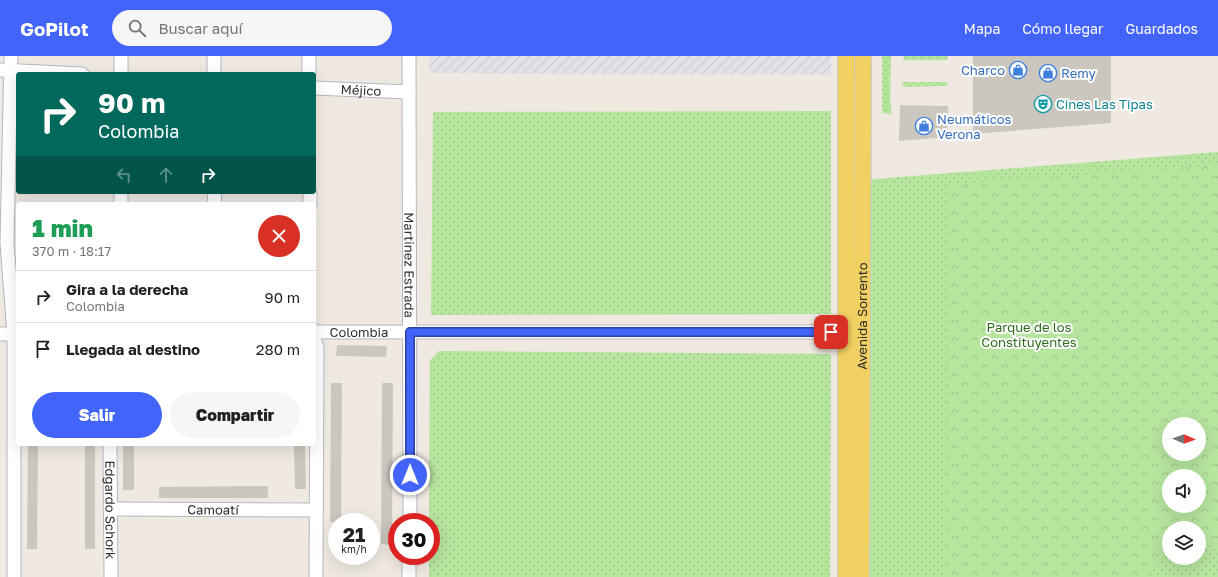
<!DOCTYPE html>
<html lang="es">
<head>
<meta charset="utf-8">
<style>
  :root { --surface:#fff; --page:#f6f6f6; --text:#202124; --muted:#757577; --line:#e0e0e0; --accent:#4264fb }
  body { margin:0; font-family:"Golos Text",sans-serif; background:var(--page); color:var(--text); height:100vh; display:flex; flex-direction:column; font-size:15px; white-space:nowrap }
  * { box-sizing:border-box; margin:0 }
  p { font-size:13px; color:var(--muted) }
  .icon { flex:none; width:22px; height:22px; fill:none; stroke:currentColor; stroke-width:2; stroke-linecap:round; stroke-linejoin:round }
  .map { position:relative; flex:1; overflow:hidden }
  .sheet { position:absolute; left:16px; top:146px; width:300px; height:244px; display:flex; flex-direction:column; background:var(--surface); border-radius:4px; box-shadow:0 4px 16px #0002 }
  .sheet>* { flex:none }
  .top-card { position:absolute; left:16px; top:16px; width:300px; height:122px; border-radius:4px; box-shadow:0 4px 16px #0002; background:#00695c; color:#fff; overflow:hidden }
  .needle { width:26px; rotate:92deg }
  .tools { position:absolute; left:1162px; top:361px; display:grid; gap:8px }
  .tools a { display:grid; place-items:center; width:44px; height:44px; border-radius:50%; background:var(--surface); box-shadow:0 4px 16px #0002; font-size:20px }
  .speed { position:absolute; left:328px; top:457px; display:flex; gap:8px; font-size:20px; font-weight:700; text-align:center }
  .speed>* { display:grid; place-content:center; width:52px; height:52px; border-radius:50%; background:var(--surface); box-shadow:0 4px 16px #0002; line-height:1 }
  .speed small { font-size:10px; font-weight:400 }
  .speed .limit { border:6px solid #d22; background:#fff; color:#111 }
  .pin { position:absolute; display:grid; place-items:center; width:34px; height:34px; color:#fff; margin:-17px; border-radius:8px; box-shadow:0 2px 6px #0006 }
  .me { position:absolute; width:44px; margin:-22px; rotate:0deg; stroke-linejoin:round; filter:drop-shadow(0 0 3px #0008) }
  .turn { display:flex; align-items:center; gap:14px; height:84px; padding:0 16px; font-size:18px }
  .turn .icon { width:52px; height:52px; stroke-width:2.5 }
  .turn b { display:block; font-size:28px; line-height:34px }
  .lanes { display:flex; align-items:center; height:38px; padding:0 16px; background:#0003; justify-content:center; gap:20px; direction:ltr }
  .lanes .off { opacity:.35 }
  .round { display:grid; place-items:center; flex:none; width:42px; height:42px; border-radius:21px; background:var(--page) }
  .head { display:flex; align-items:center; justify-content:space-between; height:68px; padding:0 16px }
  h1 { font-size:24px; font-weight:800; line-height:30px; color:#1e9e55 }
  .action { display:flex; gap:8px; margin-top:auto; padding:8px 16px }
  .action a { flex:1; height:46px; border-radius:24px; background:var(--accent); color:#fff; font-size:16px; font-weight:800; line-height:46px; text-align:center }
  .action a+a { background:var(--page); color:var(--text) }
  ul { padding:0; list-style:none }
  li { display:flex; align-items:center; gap:12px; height:52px; padding:0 16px; border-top:1px solid var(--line) }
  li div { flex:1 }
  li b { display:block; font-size:15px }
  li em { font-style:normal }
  header { display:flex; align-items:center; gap:24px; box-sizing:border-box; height:56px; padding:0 20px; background:var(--accent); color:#fff }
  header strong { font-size:19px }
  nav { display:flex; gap:22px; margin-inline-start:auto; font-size:14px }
  .search { width:280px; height:36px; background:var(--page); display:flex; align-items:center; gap:10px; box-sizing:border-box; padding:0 14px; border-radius:22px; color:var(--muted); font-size:15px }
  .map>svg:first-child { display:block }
</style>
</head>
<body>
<header>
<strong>GoPilot</strong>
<div class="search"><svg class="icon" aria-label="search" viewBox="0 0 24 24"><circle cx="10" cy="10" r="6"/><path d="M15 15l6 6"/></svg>Buscar aquí</div>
<nav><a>Mapa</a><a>Cómo llegar</a><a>Guardados</a></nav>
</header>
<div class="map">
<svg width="1218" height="521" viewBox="0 0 1218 521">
  <defs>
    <pattern id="industrial-furrows" width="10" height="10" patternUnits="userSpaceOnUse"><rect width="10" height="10" fill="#e3e1e8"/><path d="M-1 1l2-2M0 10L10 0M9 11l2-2" fill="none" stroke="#c3c1c7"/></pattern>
    <pattern id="grass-dots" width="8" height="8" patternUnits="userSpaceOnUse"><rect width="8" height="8" fill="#b6e59e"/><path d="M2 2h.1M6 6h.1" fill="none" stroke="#9dc588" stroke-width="1.8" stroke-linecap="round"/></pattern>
    <pattern id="forest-crowns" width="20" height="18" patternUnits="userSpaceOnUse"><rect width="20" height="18" fill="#b6e59e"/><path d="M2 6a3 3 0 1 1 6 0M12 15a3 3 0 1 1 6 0" fill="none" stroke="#9dc588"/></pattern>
  </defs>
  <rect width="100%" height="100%" fill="#efe9e1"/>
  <path fill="url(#industrial-furrows)" d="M 429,0 L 831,0 L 831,19 L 429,17 Z"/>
  <g fill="url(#grass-dots)" fill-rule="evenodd">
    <path d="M 882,0 L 891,0 L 890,45 L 892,58 L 882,57 Z"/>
    <path d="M 904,0 L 947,0 L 948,1 L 946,4 L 904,4 L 903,2 Z"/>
    <path d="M 904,26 L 946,26 L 948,28 L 946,30 L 904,31 L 902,29 Z"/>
    <path d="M 831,55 L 831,258 L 431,259 L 433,56 Z"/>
    <path d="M 1218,96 L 1218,521 L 861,521 L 862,124 ZM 1169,368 L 1199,368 L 1199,398 L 1169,398 ZM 1169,420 L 1199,420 L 1199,450 L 1169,450 ZM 1169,472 L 1199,472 L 1199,502 L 1169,502 Z"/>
    <path d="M 439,295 L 831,298 L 830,521 L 429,521 L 429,500 L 431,500 L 431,466 L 429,466 L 430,304 Z"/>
  </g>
  <path fill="url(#forest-crowns)" fill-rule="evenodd" d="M 1218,109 L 1218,492 L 1199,487 L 1199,472 L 1169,472 L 1169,497 L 1145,521 L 945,521 L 949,128 ZM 1169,368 L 1199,368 L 1199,398 L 1169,398 ZM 1169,420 L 1199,420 L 1199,450 L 1169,450 Z"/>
  <g fill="#cbc7bf">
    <path d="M 973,0 L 1111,0 L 1111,67 L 973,78 Z"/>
    <path d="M 900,49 L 948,50 L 947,81 L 899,85 Z"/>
    <path d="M 337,289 L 387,290 L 386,301 L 336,300 Z"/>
    <path d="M 331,327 L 342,327 L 341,466 L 330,466 Z"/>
    <path d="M 382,327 L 393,327 L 392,489 L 381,488 Z"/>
    <path d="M 28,388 L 38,388 L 37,493 L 27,493 Z"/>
    <rect x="85" y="388" width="10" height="105"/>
    <rect x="123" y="388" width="11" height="46"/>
    <path d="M 294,388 L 305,388 L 306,433 L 295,433 Z"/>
    <path d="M 268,430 L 268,442 L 159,442 L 159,431 Z"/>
  </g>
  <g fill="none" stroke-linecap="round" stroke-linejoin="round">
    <defs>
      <g id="minor">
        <path d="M 11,0 L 7,187 L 14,278 L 14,521"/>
        <path d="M 121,0 L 121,18"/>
        <path id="s1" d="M 409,0 L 410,466"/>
        <path d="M 0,14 L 82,18"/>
        <path d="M 214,18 L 214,0"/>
        <path d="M 309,18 L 309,0"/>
        <path id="s2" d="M 314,32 L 409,36"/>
        <path d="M 214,136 L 215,148"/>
        <path d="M 310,136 L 310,148"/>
        <path d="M 121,148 L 121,136"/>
        <path id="s3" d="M 314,276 L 837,276"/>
        <path d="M 0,278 L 18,278"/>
        <path d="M 314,283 L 317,291 L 316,521"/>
        <path id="s4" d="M 110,388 L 111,521"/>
        <path id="s5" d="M 110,453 L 316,454"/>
        <path d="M 409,521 L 409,500"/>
      </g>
      <g id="major">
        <path d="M 846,0 L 846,521"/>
        <path id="s6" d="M 861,521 L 863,0"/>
      </g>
    </defs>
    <use href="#minor" stroke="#b4b7c1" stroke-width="15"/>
    <use href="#major" stroke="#c9c9c9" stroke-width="18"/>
    <use href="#minor" stroke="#fff" stroke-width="13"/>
    <use href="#major" stroke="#f2d163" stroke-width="16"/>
  </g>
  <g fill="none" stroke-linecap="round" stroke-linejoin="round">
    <defs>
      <path id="route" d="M 410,419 L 410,276 L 831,276"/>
    </defs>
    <use href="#route" stroke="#2b41a3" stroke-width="10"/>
    <use href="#route" stroke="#4264fb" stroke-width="7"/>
  </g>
  <defs>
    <symbol id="shop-ring" viewBox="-11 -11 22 22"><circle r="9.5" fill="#fff" stroke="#3f7fe0" stroke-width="1.5"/><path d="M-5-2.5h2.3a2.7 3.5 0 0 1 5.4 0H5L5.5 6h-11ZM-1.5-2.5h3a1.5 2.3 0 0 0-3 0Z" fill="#3f7fe0"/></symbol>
    <symbol id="theatre-ring" viewBox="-11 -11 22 22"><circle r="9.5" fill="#fff" stroke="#0f9aa8" stroke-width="1.5"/><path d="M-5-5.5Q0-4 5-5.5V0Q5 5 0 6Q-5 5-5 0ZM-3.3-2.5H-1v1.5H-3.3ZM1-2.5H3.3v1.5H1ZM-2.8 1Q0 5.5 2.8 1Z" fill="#0f9aa8"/></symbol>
  </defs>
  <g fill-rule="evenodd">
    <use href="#shop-ring" x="1008" y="4" width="20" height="20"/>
    <use href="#shop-ring" x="1038" y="7" width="20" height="20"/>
    <use href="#theatre-ring" x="1033" y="38" width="20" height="20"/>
    <use href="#shop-ring" x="914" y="60" width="20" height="20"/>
  </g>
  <g text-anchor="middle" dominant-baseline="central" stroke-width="4" stroke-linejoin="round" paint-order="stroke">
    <g font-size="13" fill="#366cbe" stroke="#fff" text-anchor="start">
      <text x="1005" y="14" text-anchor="end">Charco</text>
      <text x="1061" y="17">Remy</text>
      <text x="937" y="63">Neumáticos<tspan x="937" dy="15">Verona</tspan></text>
    </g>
    <g font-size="13" fill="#2e2e2e" stroke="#fff">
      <text stroke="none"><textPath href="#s2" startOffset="47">Méjico</textPath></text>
      <text stroke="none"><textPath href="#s1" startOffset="209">Martinez Estrada</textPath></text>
      <text stroke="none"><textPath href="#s6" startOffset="261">Avenida Sorrento</textPath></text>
      <text stroke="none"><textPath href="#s3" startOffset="45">Colombia</textPath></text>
      <text stroke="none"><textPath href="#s5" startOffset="103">Camoatí</textPath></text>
      <text stroke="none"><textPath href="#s4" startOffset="66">Edgardo Schork</textPath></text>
    </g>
    <g font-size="13" fill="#0d838f" stroke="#fff" text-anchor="start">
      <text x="1056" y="48">Cines Las Tipas</text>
    </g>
    <g font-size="13" fill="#2c6e1b" stroke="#fff">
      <text x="1029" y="271">Parque de los<tspan x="1029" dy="15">Constituyentes</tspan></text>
    </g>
  </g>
</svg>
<div class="tools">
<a><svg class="needle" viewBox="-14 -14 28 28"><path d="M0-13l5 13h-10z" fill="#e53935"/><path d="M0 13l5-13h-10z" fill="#757577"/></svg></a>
<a><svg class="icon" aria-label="sound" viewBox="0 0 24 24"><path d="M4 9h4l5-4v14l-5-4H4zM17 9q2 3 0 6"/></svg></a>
<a><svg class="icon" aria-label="layers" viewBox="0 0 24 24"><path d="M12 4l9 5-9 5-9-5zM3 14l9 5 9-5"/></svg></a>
</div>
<div class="speed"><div>21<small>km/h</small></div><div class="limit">30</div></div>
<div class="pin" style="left:831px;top:276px;background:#d93025"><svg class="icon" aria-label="arrive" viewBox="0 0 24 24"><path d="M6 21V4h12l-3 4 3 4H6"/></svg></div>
<svg class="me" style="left:410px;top:419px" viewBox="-20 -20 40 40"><circle r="17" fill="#4264fb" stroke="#fff" stroke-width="3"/><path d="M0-11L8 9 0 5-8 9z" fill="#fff"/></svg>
<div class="top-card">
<div class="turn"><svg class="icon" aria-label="right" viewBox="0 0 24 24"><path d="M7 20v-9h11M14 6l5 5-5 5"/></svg><div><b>90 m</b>Colombia</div></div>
<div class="lanes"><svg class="icon off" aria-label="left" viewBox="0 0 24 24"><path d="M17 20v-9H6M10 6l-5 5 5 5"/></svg><svg class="icon off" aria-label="ahead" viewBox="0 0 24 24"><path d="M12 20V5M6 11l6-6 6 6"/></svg><svg class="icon" aria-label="right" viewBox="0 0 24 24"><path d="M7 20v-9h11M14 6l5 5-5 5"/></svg></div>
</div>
<section class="sheet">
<div class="head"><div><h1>1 min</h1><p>370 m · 18:17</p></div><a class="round" style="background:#d93025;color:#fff"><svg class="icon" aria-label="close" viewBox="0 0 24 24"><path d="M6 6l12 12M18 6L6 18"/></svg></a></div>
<ul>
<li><svg class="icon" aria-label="right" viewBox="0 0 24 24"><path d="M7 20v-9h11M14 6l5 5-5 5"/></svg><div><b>Gira a la derecha</b><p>Colombia</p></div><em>90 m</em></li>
<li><svg class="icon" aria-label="arrive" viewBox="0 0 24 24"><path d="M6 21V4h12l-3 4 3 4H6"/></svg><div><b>Llegada al destino</b></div><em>280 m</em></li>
</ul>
<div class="action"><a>Salir</a><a>Compartir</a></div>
</section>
</div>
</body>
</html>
